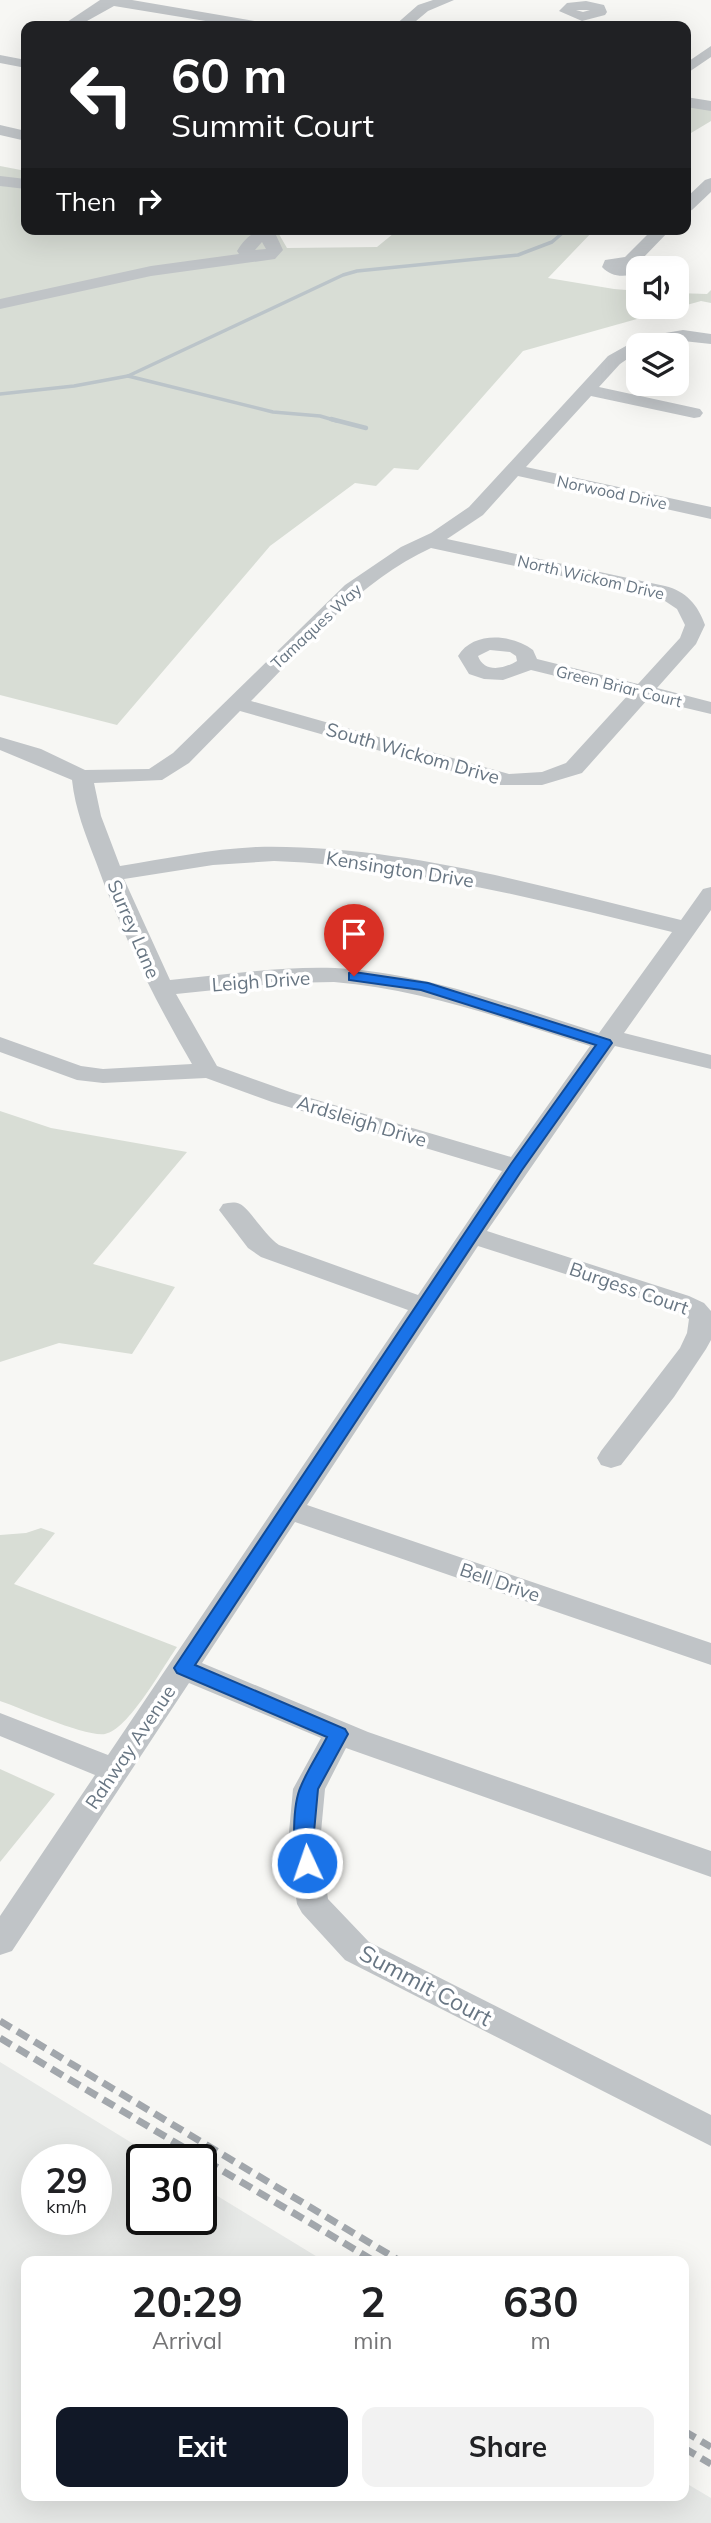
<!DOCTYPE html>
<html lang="en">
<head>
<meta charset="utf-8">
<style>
  :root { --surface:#fff; --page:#f2f2f2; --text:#202124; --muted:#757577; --accent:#111827 }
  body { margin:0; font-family:Mulish,sans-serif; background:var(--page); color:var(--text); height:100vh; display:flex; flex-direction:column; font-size:26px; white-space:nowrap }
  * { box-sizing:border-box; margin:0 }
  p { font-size:23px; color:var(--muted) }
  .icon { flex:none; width:38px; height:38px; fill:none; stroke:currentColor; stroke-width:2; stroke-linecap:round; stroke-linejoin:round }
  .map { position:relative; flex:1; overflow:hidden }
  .drawer { position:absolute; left:21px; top:2256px; width:668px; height:245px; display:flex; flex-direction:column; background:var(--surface); border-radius:14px; box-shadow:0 7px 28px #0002 }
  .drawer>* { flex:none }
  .hud { position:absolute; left:21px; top:21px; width:670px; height:214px; border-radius:14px; box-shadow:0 7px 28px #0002; background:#202124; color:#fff; overflow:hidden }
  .fabs { position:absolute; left:626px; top:256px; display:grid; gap:14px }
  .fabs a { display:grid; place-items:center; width:63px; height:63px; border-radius:14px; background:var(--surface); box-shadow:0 7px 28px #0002; font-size:35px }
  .speed { position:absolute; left:21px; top:2144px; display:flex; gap:14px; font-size:35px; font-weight:700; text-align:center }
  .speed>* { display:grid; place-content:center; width:91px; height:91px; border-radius:50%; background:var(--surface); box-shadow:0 7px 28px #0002; line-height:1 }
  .speed small { font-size:18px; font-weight:400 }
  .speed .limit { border:4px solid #111; border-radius:10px; background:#fff; color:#111 }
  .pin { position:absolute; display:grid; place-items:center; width:60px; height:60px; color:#fff; margin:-72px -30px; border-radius:50% 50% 50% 0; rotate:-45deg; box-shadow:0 0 7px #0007 }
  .pin .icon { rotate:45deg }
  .me { position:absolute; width:77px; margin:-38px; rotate:357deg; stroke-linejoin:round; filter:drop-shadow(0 0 5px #0008) }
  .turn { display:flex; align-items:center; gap:24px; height:147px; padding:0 35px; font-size:32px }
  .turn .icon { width:91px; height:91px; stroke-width:2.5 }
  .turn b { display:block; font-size:49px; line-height:60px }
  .then { display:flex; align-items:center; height:66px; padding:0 35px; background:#0003; gap:14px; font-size:26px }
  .eta { display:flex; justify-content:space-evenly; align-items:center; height:119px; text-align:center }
  .eta b { font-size:42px; font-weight:700; line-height:49px }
  .action { display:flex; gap:14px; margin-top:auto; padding:14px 35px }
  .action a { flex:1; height:80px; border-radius:14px; background:var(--accent); color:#fff; font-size:28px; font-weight:700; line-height:80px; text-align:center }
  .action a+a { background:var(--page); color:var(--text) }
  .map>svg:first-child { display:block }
</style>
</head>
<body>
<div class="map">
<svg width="711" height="2523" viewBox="0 0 711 2523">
  <rect width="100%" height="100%" fill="#f7f7f4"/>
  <path fill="#e7e9e7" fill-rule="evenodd" d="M 0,2062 L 158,2159 L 142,2160 L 142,2219 L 201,2219 L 201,2186 L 324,2261 L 26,2261 L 26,2496 L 684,2496 L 684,2482 L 711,2498 L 711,2523 L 0,2523 ZM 37,2160 L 96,2160 L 96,2219 L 37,2219 Z"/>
  <g fill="#d8ddd5">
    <path d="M 711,101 L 711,121 L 686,136 L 686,105 Z"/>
    <path d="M 0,166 L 26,171 L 26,229 L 276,229 L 287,248 L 377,247 L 399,229 L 453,229 L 480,234 L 513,229 L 595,229 L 548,278 L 614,289 L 639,291 L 639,306 L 677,306 L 677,293 L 707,294 L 711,290 L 711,303 L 701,301 L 523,351 L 418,470 L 394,468 L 376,486 L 355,483 L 270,546 L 117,725 L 0,695 Z"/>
    <path d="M 0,1111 L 51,1128 L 187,1152 L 93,1264 L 175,1287 L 132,1354 L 59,1343 L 0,1362 Z"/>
    <path d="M 41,1528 L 55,1533 L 14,1584 L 177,1647 C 162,1668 129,1729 105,1734 C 85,1737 21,1708 0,1701 L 0,1535 L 26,1533 Z"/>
    <path d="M 0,1769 L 55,1794 L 0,1862 Z"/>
  </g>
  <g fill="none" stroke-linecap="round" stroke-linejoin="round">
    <g stroke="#bbc4c9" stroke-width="3.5">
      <path d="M 128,376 L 273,412 L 320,416 L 337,421"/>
      <path d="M 0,394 L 74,386 L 128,376 L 343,275 L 357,271 L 518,255 L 552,242 L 567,229"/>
    </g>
    <path stroke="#bbc4c9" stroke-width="4.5" d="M 331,419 L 366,428"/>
    <g fill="#c0c4c7" fill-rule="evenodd">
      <path d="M 100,0 L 132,0 L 260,22 L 267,26 L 236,26 L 114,6 L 78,26 L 61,26 Z"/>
      <path d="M 433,0 L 454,0 L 428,11 L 410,26 L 394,26 L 418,5 Z"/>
      <path d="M 586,1 L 604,5 L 607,12 L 605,15 L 582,21 L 559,11 L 567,3 ZM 576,10 L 590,10 L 583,12 Z"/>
      <path d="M 711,46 L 711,57 L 686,74 L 686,63 Z"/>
      <path d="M 0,55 L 26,60 L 26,68 L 0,63 Z"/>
      <path d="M 686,97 L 711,101 L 711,111 L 686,107 Z"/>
      <path d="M 0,125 L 26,131 L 26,141 L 0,135 Z"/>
      <path d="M 0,176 L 26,179 L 26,189 L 0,186 Z"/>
      <path d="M 711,178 L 711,192 L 692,210 L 686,212 L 686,198 L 705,180 Z"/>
      <path d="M 653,229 L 671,229 L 640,261 L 644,268 L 639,268 L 639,273 C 625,277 612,278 602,267 L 605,260 L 625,257 Z"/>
      <path d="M 258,232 L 275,233 L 283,250 L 275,259 L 151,276 L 0,309 L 0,299 L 151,266 L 239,254 L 237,251 C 242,243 249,234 258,232 ZM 262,242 L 266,249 L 255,250 Z"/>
      <path d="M 683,330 L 711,334 L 711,344 L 683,341 L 639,345 L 639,351 L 620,364 L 599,387 L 700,409 L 703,413 L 700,417 L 694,418 L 591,396 L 526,467 L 711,507 L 711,519 L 518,476 L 483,515 L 447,539 L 665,586 C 686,591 698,605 705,625 L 696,644 L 657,688 L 711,702 L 711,714 L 648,699 L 582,773 L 542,785 L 500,785 L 240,711 L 189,763 L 162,780 L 94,783 L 101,816 L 120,866 C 165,859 211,849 257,847 C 401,844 542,887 681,920 L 703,889 L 711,887 L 711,910 L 624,1033 L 711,1055 L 711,1069 L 615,1046 L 487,1231 L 689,1296 L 704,1303 L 711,1311 L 711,1340 L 706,1349 L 674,1397 L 621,1465 L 611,1468 L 601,1465 L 597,1458 L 601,1451 L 680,1348 L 687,1333 L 689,1319 L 671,1308 L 478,1246 L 307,1505 L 711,1643 L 711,1665 L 295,1522 L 202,1663 L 368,1732 L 711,1851 L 711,1877 L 346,1748 L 325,1789 L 320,1843 L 328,1899 L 369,1942 L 711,2115 L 711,2146 L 345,1960 L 302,1913 L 297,1904 L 288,1843 L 293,1789 L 321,1738 L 189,1683 L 12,1951 L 0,1955 L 0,1916 L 95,1775 L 0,1736 L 0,1713 L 108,1755 L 408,1310 L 261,1257 L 248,1248 L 219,1210 L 223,1204 C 228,1203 234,1201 240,1204 C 250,1209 264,1235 279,1245 L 418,1295 L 502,1171 L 272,1102 L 206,1078 L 103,1083 L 77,1080 L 0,1052 L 0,1037 L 81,1066 L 103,1069 L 192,1064 C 154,999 122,934 96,862 C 86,836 75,809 72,780 L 0,750 L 0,737 L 41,749 L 85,770 L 149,769 L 173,753 L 345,585 L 401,547 L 431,533 L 469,507 L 608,356 L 642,337 ZM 431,548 L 659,597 L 677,609 L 685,625 L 680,638 L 638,684 L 537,659 L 533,650 C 512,634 473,631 458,656 L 469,674 L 484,679 L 503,680 L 531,670 L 629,694 L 566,763 L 542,772 L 509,774 L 251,701 C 306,646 359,581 431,548 ZM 490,650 L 510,652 L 516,656 L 517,661 C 504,669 484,673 478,656 ZM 274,861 C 410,866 540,900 672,932 L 599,1033 C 513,1006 426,973 335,968 C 280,966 224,975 170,980 L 124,879 L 213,865 ZM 334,982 C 423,989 506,1020 590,1046 L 511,1157 L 290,1092 L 217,1066 L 176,994 L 284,983 Z"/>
    </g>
    <g stroke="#a2a7ac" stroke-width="7" stroke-dasharray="13 7" stroke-linecap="butt">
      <path d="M 0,2021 L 400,2261"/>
      <path d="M 0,2038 L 374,2261"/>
      <path d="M 684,2431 L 711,2447"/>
      <path d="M 684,2448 L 711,2464"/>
    </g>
  </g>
  <path fill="#1a73e8" stroke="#114b97" stroke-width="2" d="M 354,972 L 428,983 L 610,1040 L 612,1043 L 522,1170 L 195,1665 L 345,1729 L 348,1734 L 318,1789 L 313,1843 L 316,1863 L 314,1869 L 307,1871 L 300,1869 C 291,1852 293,1803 301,1786 C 308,1769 319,1753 327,1737 L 177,1673 L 174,1668 L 511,1164 L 596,1045 L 421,990 L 349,980 L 349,973 Z"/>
  <g text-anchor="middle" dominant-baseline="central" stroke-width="7" stroke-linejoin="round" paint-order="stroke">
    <g font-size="16" fill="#687683" stroke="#fff">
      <text transform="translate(612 492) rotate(12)">Norwood Drive</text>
      <text transform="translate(591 577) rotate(13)">North Wickom Drive</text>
      <text transform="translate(316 626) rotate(-43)">Tamaques Way</text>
      <text transform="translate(619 686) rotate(14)">Green Briar Court</text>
    </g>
    <g font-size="19" fill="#687683" stroke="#fff">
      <text transform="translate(413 753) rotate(16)">South Wickom Drive</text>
      <text transform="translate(400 869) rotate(9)">Kensington Drive</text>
      <text transform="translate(134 929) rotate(67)">Surrey Lane</text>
      <text transform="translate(261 981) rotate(-4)">Leigh Drive</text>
      <text transform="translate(362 1121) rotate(17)">Ardsleigh Drive</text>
      <text transform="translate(629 1288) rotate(19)">Burgess Court</text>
      <text transform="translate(500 1582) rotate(19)">Bell Drive</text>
      <text transform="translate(130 1747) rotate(-56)">Rahway Avenue</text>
    </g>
    <g font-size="23" fill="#687683" stroke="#fff">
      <text transform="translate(426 1985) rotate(28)">Summit Court</text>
    </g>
  </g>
</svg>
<div class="fabs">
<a><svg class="icon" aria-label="sound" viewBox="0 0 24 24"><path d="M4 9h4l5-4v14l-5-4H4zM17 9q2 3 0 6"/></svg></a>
<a><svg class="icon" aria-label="layers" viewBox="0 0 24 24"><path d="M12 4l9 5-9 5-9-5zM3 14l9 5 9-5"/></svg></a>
</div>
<div class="speed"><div>29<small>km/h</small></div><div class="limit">30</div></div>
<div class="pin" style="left:354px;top:976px;background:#d93025"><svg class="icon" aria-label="arrive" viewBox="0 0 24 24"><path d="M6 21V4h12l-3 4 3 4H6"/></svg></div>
<svg class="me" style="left:307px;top:1863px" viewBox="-20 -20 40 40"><circle r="17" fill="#1a73e8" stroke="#fff" stroke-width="3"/><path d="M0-11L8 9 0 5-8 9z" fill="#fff"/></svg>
<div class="hud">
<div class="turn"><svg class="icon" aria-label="left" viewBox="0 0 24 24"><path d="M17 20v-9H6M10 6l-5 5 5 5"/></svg><div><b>60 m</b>Summit Court</div></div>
<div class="then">Then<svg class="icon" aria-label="right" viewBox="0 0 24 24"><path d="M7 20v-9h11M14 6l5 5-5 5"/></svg></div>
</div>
<section class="drawer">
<div class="eta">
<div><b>20:29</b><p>Arrival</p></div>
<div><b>2</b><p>min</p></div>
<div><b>630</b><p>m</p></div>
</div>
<div class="action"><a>Exit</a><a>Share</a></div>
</section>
</div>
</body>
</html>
